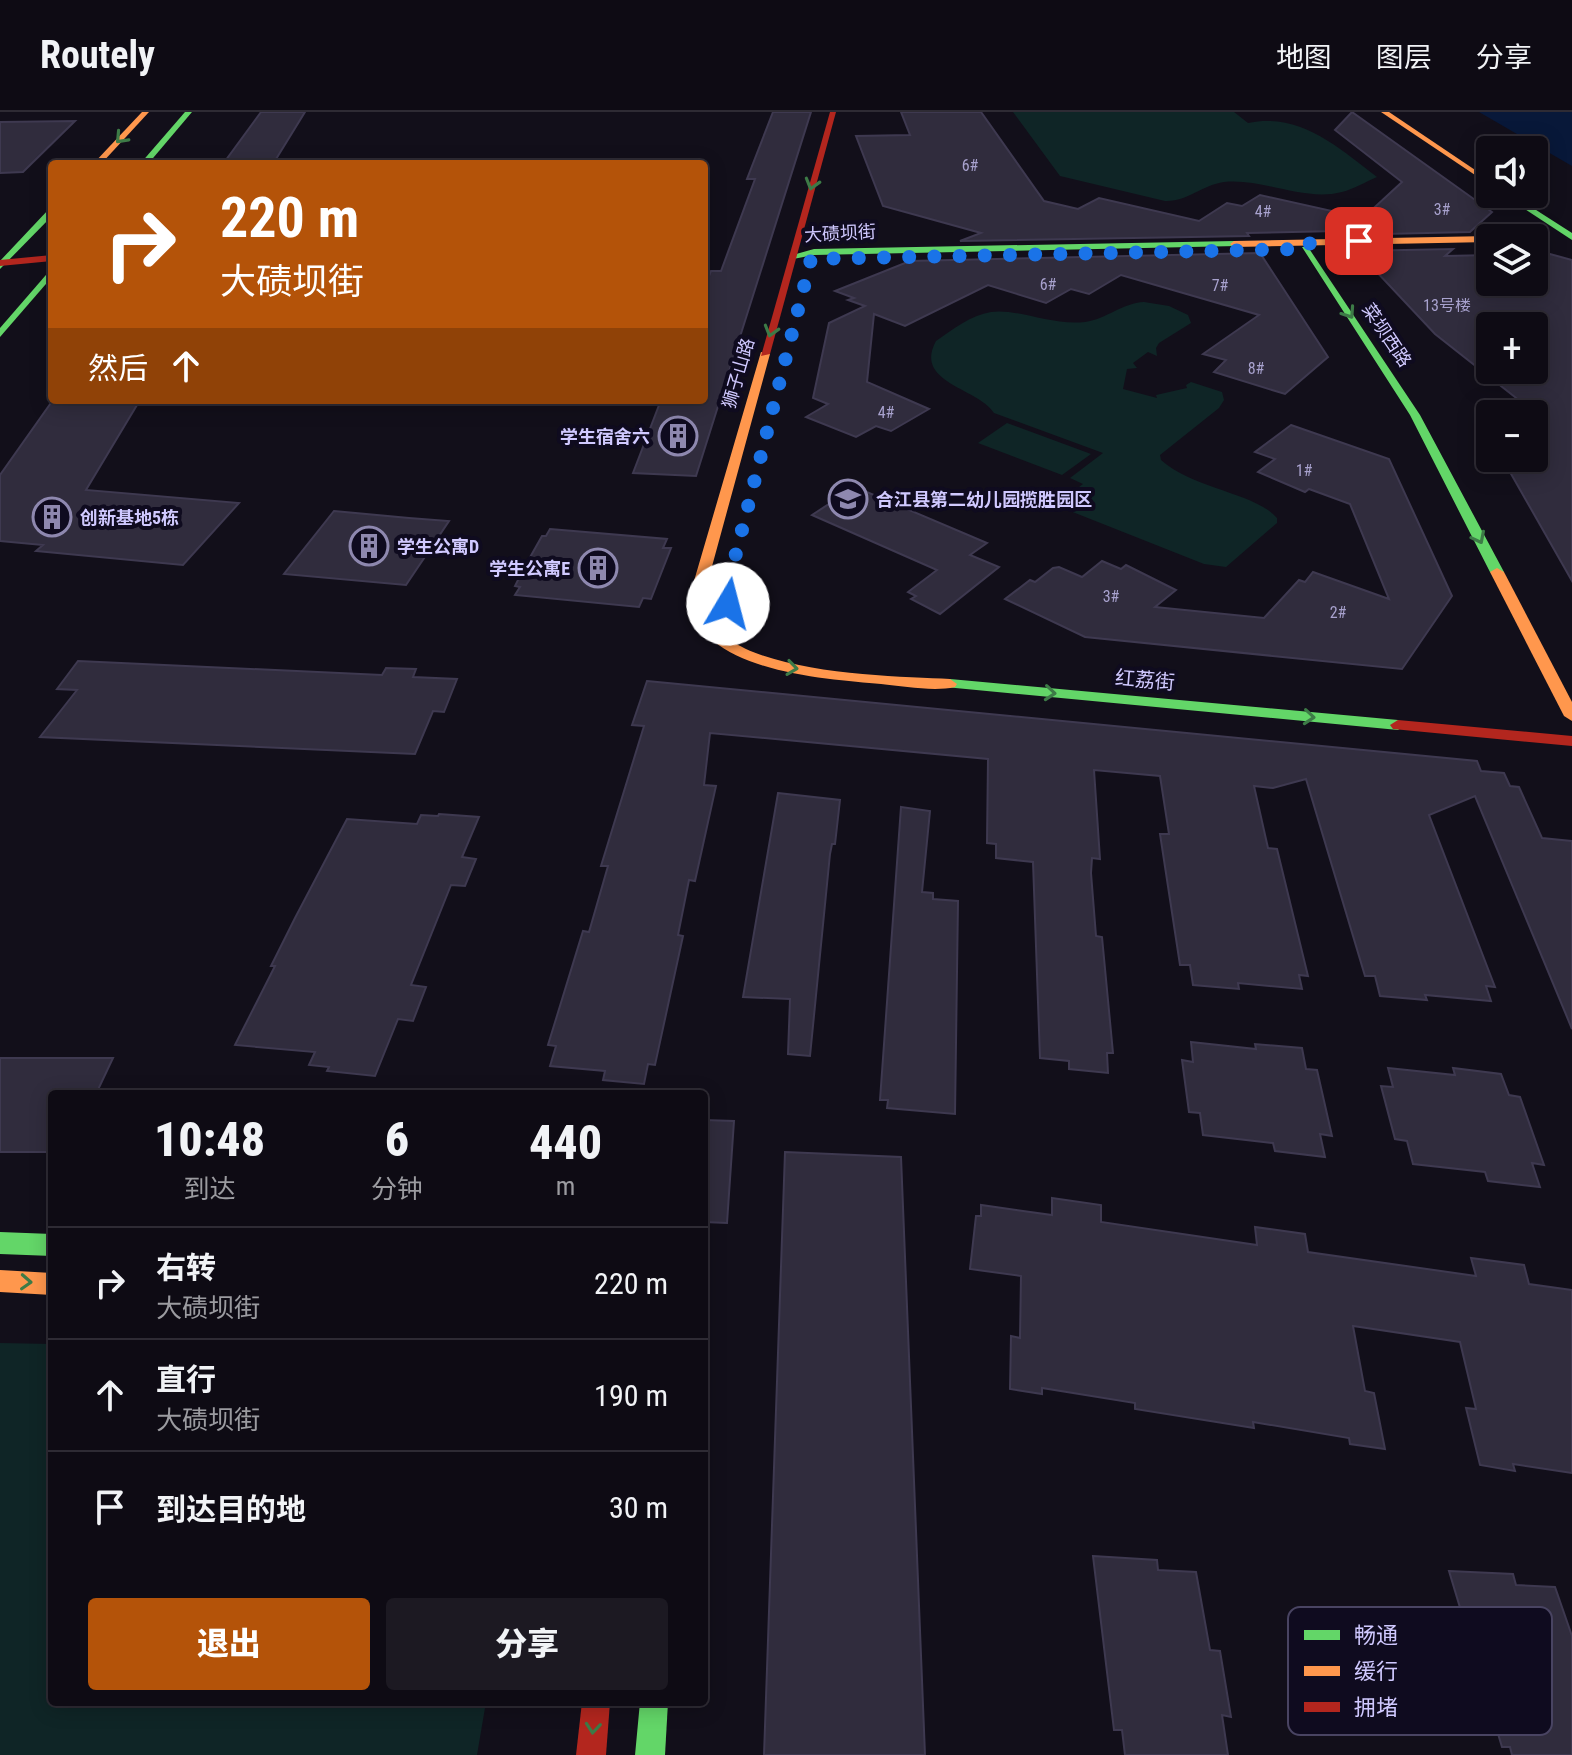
<!DOCTYPE html>
<html lang="zh">
<head>
<meta charset="utf-8">
<style>
  :root { --surface:#0e0b14; --page:#1c1922; --text:#f1f3f6; --muted:#9b9ba0; --line:#2e2b34; --accent:#b45309 }
  body { margin:0; font-family:"Roboto Condensed","Noto Sans SC",sans-serif; background:var(--page); color:var(--text); height:100vh; display:flex; flex-direction:column; font-size:30px; white-space:nowrap }
  * { box-sizing:border-box; margin:0 }
  p { font-size:26px; color:var(--muted) }
  .icon { flex:none; width:44px; height:44px; fill:none; stroke:currentColor; stroke-width:2; stroke-linecap:round; stroke-linejoin:round }
  .map { position:relative; flex:1; overflow:hidden }
  .drawer { position:absolute; left:48px; top:978px; width:660px; height:616px; display:flex; flex-direction:column; background:var(--surface); border-radius:8px; box-shadow:0 4px 20px #0003,0 0 0 2px var(--line) }
  .drawer>* { flex:none }
  .hud { position:absolute; left:48px; top:48px; width:660px; height:244px; border-radius:8px; box-shadow:0 4px 20px #0003,0 0 0 2px var(--line); background:#b45309; color:#fff; overflow:hidden }
  .buttons { position:absolute; left:1476px; top:24px; display:grid; gap:16px }
  .buttons a { display:grid; place-items:center; width:72px; height:72px; border-radius:8px; background:var(--surface); box-shadow:0 4px 20px #0003,0 0 0 2px var(--line); font-size:40px }
  .pin { position:absolute; display:grid; place-items:center; width:68px; height:68px; color:#fff; margin:-34px; border-radius:16px; box-shadow:0 4px 12px #0006 }
  .me { position:absolute; width:88px; margin:-44px; rotate:8deg; stroke-linejoin:round; filter:drop-shadow(0 0 6px #0008) }
  .turn { display:flex; align-items:center; gap:28px; height:168px; padding:0 40px; font-size:36px }
  .turn .icon { width:104px; height:104px; stroke-width:2.5 }
  .turn b { display:block; font-size:56px; line-height:68px }
  .then { display:flex; align-items:center; height:76px; padding:0 40px; background:#0003; gap:16px; font-size:30px }
  .eta { display:flex; justify-content:space-evenly; align-items:center; height:136px; text-align:center }
  .eta b { font-size:48px; font-weight:800; line-height:56px }
  .button { display:flex; gap:16px; margin-top:auto; padding:16px 40px }
  .button a { flex:1; height:92px; border-radius:8px; background:var(--accent); color:#fff; font-size:32px; font-weight:800; line-height:92px; text-align:center }
  .button a+a { background:var(--page); color:var(--text) }
  ul { padding:0; list-style:none }
  li { display:flex; align-items:center; gap:24px; height:112px; padding:0 40px; border-top:2px solid var(--line) }
  li div { flex:1 }
  li b { display:block; font-size:30px }
  li em { font-style:normal }
  header { display:flex; align-items:center; gap:48px; box-sizing:border-box; height:112px; padding:0 40px; background:var(--surface); border-bottom:2px solid var(--line) }
  header strong { font-size:38px }
  nav { display:flex; gap:44px; margin-inline-start:auto; font-size:28px }
  .map>svg:first-child { display:block }
</style>
</head>
<body>
<header>
<strong>Routely</strong>
<nav><a>地图</a><a>图层</a><a>分享</a></nav>
</header>
<div class="map">
<svg width="1572" height="1643" viewBox="0 0 1572 1643">
  <rect width="100%" height="100%" fill="#120f1a"/>
  <g fill="#0f2526">
    <path d="M 1013,0 L 1234,0 L 1248,11 C 1300,0 1339,36 1377,65 C 1365,70 1354,77 1342,80 C 1304,90 1263,66 1224,70 C 1202,73 1187,90 1165,89 L 1060,64 Z"/>
    <path d="M 1144,190 L 1169,194 L 1188,203 L 1191,211 L 1159,231 L 1156,236 L 1157,244 L 1148,240 L 1133,251 L 1137,256 L 1127,257 L 1123,277 L 1157,286 L 1156,283 L 1187,276 L 1186,273 L 1191,270 L 1222,280 L 1224,288 L 1219,296 L 1160,343 L 1161,348 C 1193,377 1256,381 1277,406 L 1277,411 L 1226,455 L 1204,452 L 1055,393 L 1083,372 L 1070,366 L 1103,341 L 994,301 C 978,276 913,271 936,229 C 952,218 971,203 991,200 C 1017,196 1052,214 1085,210 C 1107,207 1122,191 1144,190 Z"/>
    <path d="M 1007,311 L 1091,342 L 1062,363 L 978,331 Z"/>
    <path d="M 0,1231 L 52,1232 L 52,1590 L 486,1590 L 477,1643 L 0,1643 Z"/>
  </g>
  <path fill="#081839" d="M 1479,0 L 1572,0 L 1572,54 Z"/>
  <g fill="#302c3d" stroke="#3e3950" stroke-width="2" fill-rule="evenodd">
    <path d="M 261,0 L 305,0 L 273,52 L 223,52 Z"/>
    <path d="M 773,0 L 811,0 L 696,364 L 633,361 L 661,288 L 704,288 L 704,177 L 711,159 L 721,159 L 755,67 L 747,67 Z"/>
    <path d="M 901,0 L 981,0 L 1044,89 L 1078,97 L 1099,86 L 1199,109 L 1227,91 L 1242,94 L 1260,83 L 1363,106 L 1402,70 L 1335,18 L 1352,0 L 1492,100 L 1470,120 L 1341,123 L 1338,119 L 1247,121 L 1249,124 L 960,129 L 981,121 L 883,94 L 856,24 L 910,23 Z"/>
    <path d="M 75,9 L 23,60 L 0,61 L 0,10 Z"/>
    <path d="M 1453,137 L 1445,144 L 1490,143 L 1490,170 L 1534,170 L 1534,143 L 1550,142 L 1572,148 L 1572,469 L 1502,346 L 1534,346 L 1534,300 L 1435,222 L 1357,139 ZM 1490,214 L 1534,214 L 1534,258 L 1490,258 Z"/>
    <path d="M 1260,141 L 1328,245 L 1285,282 L 1214,260 L 1226,248 L 1203,242 L 1259,203 L 1121,163 L 1089,182 L 1071,177 L 1046,191 L 988,173 L 905,214 L 874,202 L 867,270 L 929,297 L 891,319 L 876,314 L 856,325 L 806,305 L 828,292 L 813,286 L 829,211 L 865,194 L 848,188 L 854,186 L 835,179 L 910,149 Z"/>
    <path d="M 53,288 L 140,288 L 86,378 L 239,391 L 183,453 L 36,439 L 43,433 L 0,429 L 0,363 Z"/>
    <path d="M 1291,313 L 1389,347 L 1452,484 L 1402,557 L 1085,525 L 1005,487 L 1030,468 L 1035,470 L 1053,456 L 1059,455 L 1082,465 L 1102,449 L 1121,457 L 1126,453 L 1176,478 L 1155,495 L 1264,506 L 1299,468 L 1305,470 L 1313,460 L 1389,487 L 1350,392 L 1309,377 L 1305,380 L 1258,360 L 1275,347 L 1255,340 Z"/>
    <path d="M 855,375 L 987,431 L 970,443 L 999,455 L 940,502 L 911,487 L 916,484 L 908,480 L 937,458 L 812,403 Z"/>
    <path d="M 334,399 L 409,406 L 449,409 L 406,473 L 284,462 Z"/>
    <path d="M 550,417 L 667,427 L 663,436 L 671,436 L 651,487 L 643,486 L 639,495 L 515,483 L 520,475 L 515,474 L 524,456 L 542,424 L 546,424 Z"/>
    <path d="M 78,549 L 382,563 L 386,556 L 416,557 L 413,565 L 457,567 L 444,600 L 433,599 L 415,642 L 40,625 L 77,578 L 57,577 Z"/>
    <path d="M 647,569 L 1477,649 L 1481,659 L 1504,661 L 1510,674 L 1519,675 L 1542,726 L 1572,729 L 1572,917 L 1475,684 L 1429,703 L 1495,875 L 1486,874 L 1491,889 L 1425,883 L 1427,888 L 1380,884 L 1375,864 L 1365,864 L 1306,667 L 1273,676 L 1254,674 L 1268,736 L 1277,737 L 1308,864 L 1299,863 L 1302,877 L 1238,871 L 1239,877 L 1193,873 L 1190,853 L 1180,853 L 1160,722 L 1169,722 L 1160,664 L 1094,658 L 1100,747 L 1092,746 L 1091,761 L 1096,824 L 1102,825 L 1113,941 L 1107,941 L 1108,961 L 1069,957 L 1069,949 L 1040,946 L 1033,750 L 996,746 L 996,732 L 987,731 L 988,647 L 710,621 L 704,673 L 716,674 L 695,769 L 689,768 L 678,823 L 683,824 L 655,953 L 648,952 L 644,972 L 603,968 L 605,959 L 550,954 L 556,934 L 548,933 L 583,819 L 589,820 L 608,754 L 601,754 L 644,614 L 632,613 Z"/>
    <path d="M 778,681 L 840,688 L 835,732 L 832,732 L 830,742 L 810,944 L 788,942 L 790,887 L 743,885 Z"/>
    <path d="M 901,695 L 930,699 L 922,780 L 933,781 L 933,787 L 958,789 L 955,1002 L 887,996 L 888,988 L 880,988 Z"/>
    <path d="M 439,702 L 479,705 L 462,745 L 476,747 L 465,774 L 451,773 L 411,873 L 426,875 L 413,909 L 398,907 L 375,964 L 327,959 L 329,955 L 309,953 L 315,940 L 235,933 L 275,854 L 271,854 L 295,806 L 347,707 L 417,712 L 421,703 L 438,704 Z"/>
    <path d="M 1191,930 L 1256,937 L 1255,932 L 1302,936 L 1306,957 L 1317,958 L 1332,1024 L 1320,1022 L 1325,1045 L 1275,1039 L 1273,1031 L 1203,1023 L 1200,1001 L 1189,1000 L 1182,948 L 1193,950 Z"/>
    <path d="M 0,946 L 113,946 L 96,982 L 52,982 L 52,1040 L 0,1040 Z"/>
    <path d="M 1388,956 L 1455,963 L 1453,956 L 1501,962 L 1509,983 L 1520,985 L 1544,1053 L 1532,1051 L 1540,1075 L 1488,1069 L 1485,1060 L 1413,1052 L 1407,1029 L 1395,1027 L 1381,974 L 1393,975 Z"/>
    <path d="M 704,1008 L 734,1009 L 727,1111 L 704,1110 Z"/>
    <path d="M 785,1040 L 901,1045 L 925,1643 L 764,1643 Z"/>
    <path d="M 1052,1086 L 1101,1093 L 1101,1110 L 1257,1133 L 1255,1115 L 1305,1122 L 1308,1140 L 1476,1164 L 1471,1146 L 1524,1153 L 1529,1172 L 1572,1178 L 1572,1361 L 1513,1352 L 1515,1359 L 1480,1353 L 1466,1296 L 1476,1297 L 1460,1230 L 1353,1214 L 1365,1279 L 1374,1281 L 1385,1337 L 1350,1332 L 1349,1326 L 1253,1310 L 1254,1316 L 1135,1297 L 1135,1291 L 1042,1276 L 1042,1282 L 1010,1277 L 1011,1224 L 1020,1226 L 1021,1164 L 970,1157 L 976,1104 L 981,1104 L 981,1093 L 1052,1103 Z"/>
    <path d="M 1093,1444 L 1157,1448 L 1158,1458 L 1196,1460 L 1210,1538 L 1220,1539 L 1231,1605 L 1222,1603 L 1228,1643 L 1125,1643 L 1122,1618 L 1114,1618 Z"/>
    <path d="M 1449,1459 L 1513,1462 L 1516,1473 L 1555,1475 L 1572,1524 L 1572,1643 L 1512,1643 L 1510,1635 L 1502,1635 Z"/>
  </g>
  <g fill="none" stroke-linecap="round" stroke-linejoin="round">
    <g fill="#63d668" fill-rule="evenodd">
      <path d="M 185,0 L 192,0 L 148,52 L 140,52 Z"/>
      <path d="M 1502,82 L 1511,82 L 1572,121 L 1572,128 Z"/>
      <path d="M 49,97 L 52,97 L 52,104 L 0,157 L 0,149 Z"/>
      <path d="M 1234,129 L 1237,134 L 814,143 L 793,147 L 789,144 L 814,137 Z"/>
      <path d="M 1302,135 L 1308,135 L 1420,303 L 1504,460 L 1502,463 L 1490,460 L 1410,303 Z"/>
      <path d="M 52,156 L 52,165 L 0,225 L 0,216 Z"/>
      <path d="M 950,567 L 1398,608 L 1406,613 L 1398,618 L 945,575 L 943,572 Z"/>
      <path d="M 0,1120 L 52,1122 L 52,1144 L 0,1142 Z"/>
      <path d="M 640,1590 L 668,1590 L 665,1643 L 635,1643 Z"/>
    </g>
    <g fill="#ff974d" fill-rule="evenodd">
      <path d="M 142,0 L 149,0 L 101,52 L 93,52 Z"/>
      <path d="M 1381,0 L 1389,0 L 1490,68 L 1490,73 Z"/>
      <path d="M 1490,124 L 1494,126 L 1490,126 L 1490,130 L 1234,135 L 1230,132 L 1234,129 Z"/>
      <path d="M 761,240 L 770,242 L 708,469 C 705,480 702,495 708,505 C 738,563 891,564 950,567 L 957,572 L 955,575 C 933,580 904,574 881,572 C 822,567 674,558 694,469 Z"/>
      <path d="M 1497,456 L 1504,460 L 1572,590 L 1572,609 L 1564,604 L 1490,460 Z"/>
      <path d="M 0,1158 L 52,1161 L 52,1183 L 0,1180 Z"/>
    </g>
    <g fill="#b3261e" fill-rule="evenodd">
      <path d="M 830,0 L 836,0 L 770,242 L 761,244 Z"/>
      <path d="M 52,143 L 52,149 L 0,154 L 0,148 Z"/>
      <path d="M 1398,608 L 1572,624 L 1572,634 L 1393,617 L 1390,613 Z"/>
      <path d="M 582,1590 L 610,1590 L 606,1643 L 576,1643 Z"/>
    </g>
  </g>
  <defs><path id="oneway-chevron" d="M-2-3.5L2.5 0L-2 3.5" fill="none" stroke-width="1.6" stroke-linecap="round" stroke-linejoin="round" transform="scale(2)"/></defs>
  <g stroke="#3d7b47">
    <use href="#oneway-chevron" transform="translate(121 26) rotate(133)"/>
    <use href="#oneway-chevron" transform="translate(812 72) rotate(106)"/>
    <use href="#oneway-chevron" transform="translate(1349 201) rotate(56)"/>
    <use href="#oneway-chevron" transform="translate(771 219) rotate(106)"/>
    <use href="#oneway-chevron" transform="translate(1479 426) rotate(63)"/>
    <use href="#oneway-chevron" transform="translate(792 556) rotate(8)"/>
    <use href="#oneway-chevron" transform="translate(1050 581) rotate(5)"/>
    <use href="#oneway-chevron" transform="translate(1309 605) rotate(5)"/>
    <use href="#oneway-chevron" transform="translate(26 1170) rotate(3)"/>
    <use href="#oneway-chevron" transform="translate(593 1616) rotate(95)"/>
  </g>
  <g fill="none" stroke-linecap="round" stroke-linejoin="round">
    <path stroke="#1a73e8" stroke-width="14" stroke-dasharray="0 25.2" d="M 728,492 L 728,473 L 811,147 L 1305,137 L 1311,130 L 1359,129"/>
  </g>
  <defs>
    <symbol id="building-ring" viewBox="-11 -11 22 22"><circle r="9.5" fill="#0f0b1f" stroke="#8e88af" stroke-width="1.5"/><path d="M-4-6H4V6H1V3H-1V6H-4ZM-2.5-4.3h1.7v1.8h-1.7ZM.8-4.3h1.7v1.8H.8ZM-2.5-1h1.7V.8h-1.7ZM.8-1h1.7V.8H.8Z" fill="#8e88af"/></symbol>
    <symbol id="school-ring" viewBox="-11 -11 22 22"><circle r="9.5" fill="#0f0b1f" stroke="#8e88af" stroke-width="1.5"/><path d="M0-5L7-2L0 1L-7-2ZM-4 1L0 2.5L4 1V4Q0 6-4 4Z" fill="#8e88af"/></symbol>
  </defs>
  <g fill-rule="evenodd">
    <use href="#building-ring" x="656" y="302" width="44" height="44"/>
    <use href="#school-ring" x="826" y="365" width="44" height="44"/>
    <use href="#building-ring" x="30" y="383" width="44" height="44"/>
    <use href="#building-ring" x="347" y="412" width="44" height="44"/>
    <use href="#building-ring" x="576" y="434" width="44" height="44"/>
  </g>
  <g text-anchor="middle" dominant-baseline="central" stroke-width="8" stroke-linejoin="round" paint-order="stroke">
    <g font-size="16" fill="#a8a2ce">
      <text x="970" y="53">6#</text>
      <text x="1442" y="97">3#</text>
      <text x="1263" y="99">4#</text>
      <text x="1048" y="172">6#</text>
      <text x="1220" y="173">7#</text>
      <text x="1447" y="193">13号楼</text>
      <text x="1256" y="256">8#</text>
      <text x="886" y="300">4#</text>
      <text x="1304" y="358">1#</text>
      <text x="1111" y="484">3#</text>
      <text x="1338" y="500">2#</text>
    </g>
    <g font-size="18" fill="#d0c9ff" stroke="#0f0b1f">
      <text transform="translate(840 121) rotate(-3)">大碛坝街</text>
      <text transform="translate(1387 223) rotate(56)">菜坝西路</text>
      <text transform="translate(738 261) rotate(-74)">狮子山路</text>
    </g>
    <g font-size="18" font-weight="bold" fill="#d0c9ff" stroke="#0f0b1f" text-anchor="start">
      <text x="650" y="324" text-anchor="end">学生宿舍六</text>
      <text x="876" y="387">合江县第二幼儿园揽胜园区</text>
      <text x="80" y="405">创新基地5栋</text>
      <text x="397" y="434">学生公寓D</text>
      <text x="570" y="456" text-anchor="end">学生公寓E</text>
    </g>
    <g font-size="20" fill="#d0c9ff" stroke="#0f0b1f">
      <text transform="translate(1145 568) rotate(5)">红荔街</text>
    </g>
  </g>
  <rect x="1288" y="1495" width="264" height="128" rx="12" fill="#0f0b1f" stroke="#494462" stroke-width="2"/>
  <rect x="1304" y="1518" width="36" height="10" fill="#63d668"/>
  <rect x="1304" y="1554" width="36" height="10" fill="#ff974d"/>
  <rect x="1304" y="1590" width="36" height="10" fill="#b3261e"/>
  <g font-size="22" fill="#d0c9ff">
    <text x="1354" y="1531">畅通</text>
    <text x="1354" y="1567">缓行</text>
    <text x="1354" y="1603">拥堵</text>
  </g>
</svg>
<div class="buttons">
<a><svg class="icon" aria-label="sound" viewBox="0 0 24 24"><path d="M4 9h4l5-4v14l-5-4H4zM17 9q2 3 0 6"/></svg></a>
<a><svg class="icon" aria-label="layers" viewBox="0 0 24 24"><path d="M12 4l9 5-9 5-9-5zM3 14l9 5 9-5"/></svg></a>
<a>+</a>
<a>−</a>
</div>
<div class="pin" style="left:1359px;top:129px;background:#d93025"><svg class="icon" aria-label="arrive" viewBox="0 0 24 24"><path d="M6 21V4h12l-3 4 3 4H6"/></svg></div>
<svg class="me" style="left:728px;top:492px" viewBox="-20 -20 40 40"><circle r="19" fill="#fff"/><path d="M0-13L10 11 0 6-10 11z" fill="#1a73e8"/></svg>
<div class="hud">
<div class="turn"><svg class="icon" aria-label="right" viewBox="0 0 24 24"><path d="M7 20v-9h11M14 6l5 5-5 5"/></svg><div><b>220 m</b>大碛坝街</div></div>
<div class="then">然后<svg class="icon" aria-label="ahead" viewBox="0 0 24 24"><path d="M12 20V5M6 11l6-6 6 6"/></svg></div>
</div>
<section class="drawer">
<div class="eta">
<div><b>10:48</b><p>到达</p></div>
<div><b>6</b><p>分钟</p></div>
<div><b>440</b><p>m</p></div>
</div>
<ul>
<li><svg class="icon" aria-label="right" viewBox="0 0 24 24"><path d="M7 20v-9h11M14 6l5 5-5 5"/></svg><div><b>右转</b><p>大碛坝街</p></div><em>220 m</em></li>
<li><svg class="icon" aria-label="ahead" viewBox="0 0 24 24"><path d="M12 20V5M6 11l6-6 6 6"/></svg><div><b>直行</b><p>大碛坝街</p></div><em>190 m</em></li>
<li><svg class="icon" aria-label="arrive" viewBox="0 0 24 24"><path d="M6 21V4h12l-3 4 3 4H6"/></svg><div><b>到达目的地</b></div><em>30 m</em></li>
</ul>
<div class="button"><a>退出</a><a>分享</a></div>
</section>
</div>
</body>
</html>
